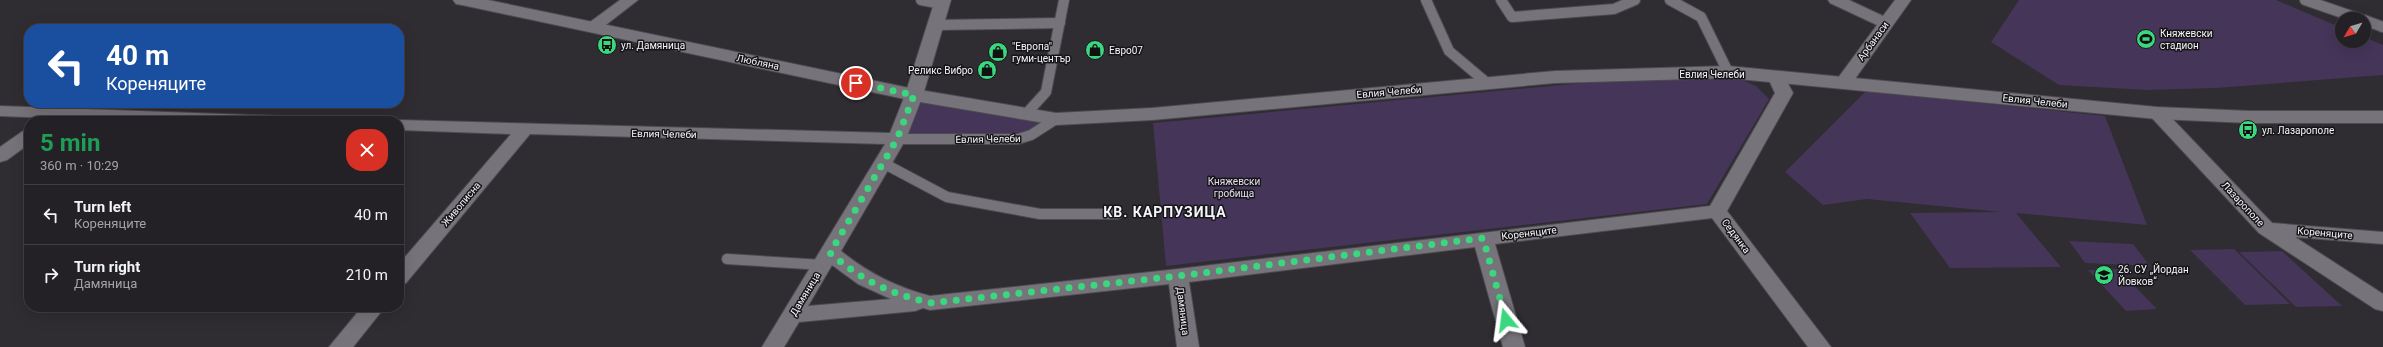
<!DOCTYPE html>
<html lang="en">
<head>
<meta charset="utf-8">
<style>
  :root { --surface:#232126; --page:#2b292e; --text:#f1f3f6; --muted:#a3a3a7; --line:#403e43 }
  body { margin:0; font-family:Roboto,sans-serif; background:var(--page); color:var(--text); height:100vh; display:flex; flex-direction:column; font-size:15px; white-space:nowrap }
  * { box-sizing:border-box; margin:0 }
  p { font-size:13px; color:var(--muted) }
  .icon { flex:none; width:22px; height:22px; fill:none; stroke:currentColor; stroke-width:2; stroke-linecap:round; stroke-linejoin:round }
  .map { position:relative; flex:1; overflow:hidden }
  .drawer { position:absolute; left:24px; top:116px; width:380px; height:196px; display:flex; flex-direction:column; background:var(--surface); border-radius:16px; box-shadow:0 4px 16px #0002,0 0 0 1px var(--line) }
  .drawer>* { flex:none }
  .guide { position:absolute; left:24px; top:24px; width:380px; height:84px; border-radius:16px; box-shadow:0 4px 16px #0002,0 0 0 1px var(--line); background:#1a4fa0; color:#fff; overflow:hidden }
  .needle { width:26px; rotate:232deg }
  .buttons { position:absolute; left:2335px; top:12px; display:grid; gap:8px }
  .buttons a { display:grid; place-items:center; width:36px; height:36px; border-radius:50%; background:var(--surface); box-shadow:0 4px 16px #0002,0 0 0 1px var(--line); font-size:20px }
  .pin { position:absolute; display:grid; place-items:center; width:34px; height:34px; color:#fff; margin:-17px; border:2px solid #fff; border-radius:50%; box-shadow:0 1px 4px #0007 }
  .me { position:absolute; width:44px; margin:-22px; rotate:344deg; stroke-linejoin:round; filter:drop-shadow(0 0 3px #0008) }
  .turn { display:flex; align-items:center; gap:14px; height:84px; padding:0 16px; font-size:18px }
  .turn .icon { width:52px; height:52px; stroke-width:2.5 }
  .turn b { display:block; font-size:28px; line-height:34px }
  .round { display:grid; place-items:center; flex:none; width:42px; height:42px; border-radius:16px; background:var(--page) }
  .summary { display:flex; align-items:center; justify-content:space-between; height:68px; padding:0 16px }
  h1 { font-size:24px; font-weight:700; line-height:30px; color:#1e9e55 }
  ul { padding:0; list-style:none }
  li { display:flex; align-items:center; gap:12px; height:60px; padding:0 16px; border-top:1px solid var(--line) }
  li div { flex:1 }
  li b { display:block; font-size:15px }
  li em { font-style:normal }
  .map>svg:first-child { display:block }
</style>
</head>
<body>
<div class="map">
<svg width="2383" height="347" viewBox="0 0 2383 347">
  <rect width="100%" height="100%" fill="#2f2c32"/>
  <g fill="#453559">
    <path d="M 2019,0 L 2276,0 L 2342,28 L 2342,41 L 2364,41 L 2364,37 L 2383,45 L 2383,75 L 2216,88 L 2147,90 L 2059,85 L 1991,42 Z"/>
    <path d="M 1738,78 L 1756,86 L 1769,99 L 1707,204 L 1166,266 L 1153,123 L 1604,81 Z"/>
    <path d="M 1866,91 L 2105,116 L 2147,225 L 2016,213 L 2061,267 L 1950,268 L 1910,213 L 2001,212 L 1867,199 L 1823,205 L 1785,172 Z"/>
    <path d="M 914,95 L 1056,119 L 1025,138 L 897,139 Z"/>
    <path d="M 2069,241 L 2133,244 L 2150,266 L 2085,263 Z"/>
    <path d="M 2234,249 L 2290,304 L 2245,305 L 2190,250 Z"/>
    <path d="M 2282,251 L 2342,306 L 2296,307 L 2239,252 Z"/>
    <path d="M 2118,269 L 2157,309 L 2126,311 L 2088,270 Z"/>
  </g>
  <g fill="none" stroke-linecap="round" stroke-linejoin="round">
    <defs>
      <g id="lane">
        <path d="M 921,0 L 942,4"/>
        <path d="M 1426,0 L 1449,51 L 1487,83"/>
        <path d="M 1501,0 L 1512,17 L 1614,9 L 1635,0"/>
        <path d="M 1670,0 L 1701,17 L 1728,72"/>
        <path d="M 2305,0 L 2360,19"/>
        <path d="M 2364,20 L 2383,27"/>
        <path d="M 935,25 L 1060,23"/>
        <path d="M 1026,114 L 1046,92 L 1064,0"/>
        <path d="M 897,139 L 1018,139 L 1031,135 L 1056,119"/>
        <path d="M 883,163 L 947,197 L 1040,214 L 1117,214"/>
        <path d="M 727,259 L 823,265"/>
      </g>
      <g id="street">
        <path d="M 620,0 L 638,0 L 598,31 L 586,31 L 584,28 L 586,25 Z"/>
        <path d="M 935,0 L 951,0 L 923,95 L 906,139 L 841,251 C 868,273 896,287 930,296 L 1178,269 L 1710,206 L 1775,93 L 1767,76 L 1770,72 L 1782,72 L 1793,93 L 1727,211 L 1831,347 L 1808,347 L 1712,218 L 1495,244 L 1525,347 L 1503,347 L 1475,247 L 1189,282 L 1199,347 L 1177,347 L 1169,284 L 930,310 L 923,308 L 915,311 L 799,322 L 784,347 L 762,347 L 885,144 L 530,134 L 406,283 L 399,285 L 399,264 L 511,134 L 399,130 L 399,121 L 393,121 L 399,120 L 890,133 L 905,95 ZM 832,265 L 858,284 L 891,299 L 808,306 Z"/>
        <path d="M 1828,0 L 1849,0 L 1883,16 L 1895,0 L 1911,0 L 1850,86 L 1838,86 L 1835,82 L 1877,25 L 1830,3 Z"/>
        <path d="M 0,106 L 279,116 L 285,117 L 288,121 L 129,121 L 0,116 Z"/>
        <path d="M 2157,108 L 2163,109 L 2272,223 L 2383,232 L 2383,244 L 2295,237 L 2383,294 L 2383,311 L 2375,309 L 2259,233 L 2151,117 L 2148,113 L 2151,109 Z"/>
        <path d="M 29,130 L 29,144 L 7,160 L 0,162 L 0,147 L 23,131 Z"/>
        <path d="M 362,307 L 385,307 L 353,347 L 329,347 Z"/>
      </g>
      <path id="secondary" d="M 453,0 L 488,0 L 914,89 L 1056,113 L 1152,108 L 1555,71 L 1728,66 L 2157,107 L 2250,111 L 2383,111 L 2383,123 L 2250,123 L 2157,119 L 1728,78 L 1555,83 L 1152,120 L 1056,125 L 914,101 L 462,5 L 456,4 Z"/>
    </defs>
    <use href="#lane" stroke="#4c4b4f" stroke-width="12"/>
    <use href="#street" stroke="#4c4b4f" stroke-width="2"/>
    <use href="#secondary" stroke="#4c4b4f" stroke-width="2"/>
    <use href="#lane" stroke="#76747a" stroke-width="10"/>
    <use href="#street" fill="#76747a" fill-rule="evenodd"/>
    <use href="#secondary" fill="#76747a" fill-rule="evenodd"/>
  </g>
  <g fill="none" stroke-linecap="round" stroke-linejoin="round">
    <path stroke="#3bd77f" stroke-width="7" stroke-dasharray="0 12.6" d="M 856,83 L 914,95 L 897,139 L 830,253 C 865,282 887,292 930,303 L 1178,276 L 1483,238 L 1506,320"/>
  </g>
  <defs>
    <symbol id="stadium-disc" viewBox="-11 -11 22 22"><circle r="9.5" fill="#3bd77f" stroke="#161518"/><path d="M0-5a6.5 5 0 1 0 0 10a6.5 5 0 1 0 0-10ZM-3.5-1.8h7v3.6h-7Z" fill="#111"/></symbol>
    <symbol id="bus-disc" viewBox="-11 -11 22 22"><circle r="9.5" fill="#3bd77f" stroke="#161518"/><path d="M-5-6H5V4H4V6H2V4H-2V6H-4V4H-5ZM-3.5-4V0h7V-4ZM-3.5 1.2v1.5H-2V1.2ZM2 1.2v1.5H3.5V1.2Z" fill="#111"/></symbol>
    <symbol id="shop-disc" viewBox="-11 -11 22 22"><circle r="9.5" fill="#3bd77f" stroke="#161518"/><path d="M-5-2.5h2.3a2.7 3.5 0 0 1 5.4 0H5L5.5 6h-11ZM-1.5-2.5h3a1.5 2.3 0 0 0-3 0Z" fill="#111"/></symbol>
    <symbol id="school-disc" viewBox="-11 -11 22 22"><circle r="9.5" fill="#3bd77f" stroke="#161518"/><path d="M0-5L7-2L0 1L-7-2ZM-4 1L0 2.5L4 1V4Q0 6-4 4Z" fill="#111"/></symbol>
  </defs>
  <g fill-rule="evenodd">
    <use href="#stadium-disc" x="2135" y="28" width="22" height="22"/>
    <use href="#bus-disc" x="596" y="34" width="22" height="22"/>
    <use href="#shop-disc" x="1084" y="39" width="22" height="22"/>
    <use href="#shop-disc" x="987" y="41" width="22" height="22"/>
    <use href="#shop-disc" x="976" y="59" width="22" height="22"/>
    <use href="#bus-disc" x="2237" y="119" width="22" height="22"/>
    <use href="#school-disc" x="2093" y="264" width="22" height="22"/>
  </g>
  <g text-anchor="middle" dominant-baseline="central" stroke-width="3" stroke-linejoin="round" paint-order="stroke">
    <g font-size="10" fill="#f5f4f8" stroke="#161518" text-anchor="start">
      <text x="2160" y="33">Княжевски<tspan x="2160" dy="12">стадион</tspan></text>
      <text x="621" y="45">ул. Дамяница</text>
      <text x="1012" y="46">"Европа"<tspan x="1012" dy="12">гуми-център</tspan></text>
      <text x="1109" y="50">Евро07</text>
      <text x="973" y="70" text-anchor="end">Реликс Вибро</text>
      <text x="2262" y="130">ул. Лазарополе</text>
      <text x="2118" y="269">26. СУ „Йордан<tspan x="2118" dy="12">Йовков“</tspan></text>
    </g>
    <g font-size="10" fill="#f5f4f8" stroke="#161518">
      <text transform="translate(1873 41) rotate(-54)">Арбанаси</text>
      <text transform="translate(758 62) rotate(12)">Любляна</text>
      <text x="1712" y="74">Евлия Челеби</text>
      <text transform="translate(1389 92) rotate(-5)">Евлия Челеби</text>
      <text transform="translate(2035 101) rotate(6)">Евлия Челеби</text>
      <text transform="translate(664 134) rotate(1)">Евлия Челеби</text>
      <text transform="translate(988 139) rotate(-1)">Евлия Челеби</text>
      <text transform="translate(461 204) rotate(-50)">Живописна</text>
      <text transform="translate(2243 204) rotate(47)">Лазарополе</text>
      <text transform="translate(1529 233) rotate(-7)">Кореняците</text>
      <text transform="translate(2325 233) rotate(5)">Кореняците</text>
      <text transform="translate(1736 236) rotate(53)">Седянка</text>
      <text transform="translate(805 294) rotate(-59)">Дамяница</text>
      <text transform="translate(1183 311) rotate(83)">Дамяница</text>
    </g>
    <g font-size="10" fill="#e5def1" stroke="#161518">
      <text x="1234" y="181">Княжевски<tspan x="1234" dy="12">гробища</tspan></text>
    </g>
    <g font-size="14" font-weight="bold" letter-spacing="1" fill="#f5f4f8" stroke="#161518">
      <text x="1165" y="212">КВ. КАРПУЗИЦА</text>
    </g>
  </g>
</svg>
<div class="buttons">
<a><svg class="needle" viewBox="-14 -14 28 28"><path d="M0-13l5 13h-10z" fill="#e53935"/><path d="M0 13l5-13h-10z" fill="#a3a3a7"/></svg></a>
</div>
<div class="pin" style="left:856px;top:83px;background:#d93025"><svg class="icon" aria-label="arrive" viewBox="0 0 24 24"><path d="M6 21V4h12l-3 4 3 4H6"/></svg></div>
<svg class="me" style="left:1506px;top:320px" viewBox="-20 -20 40 40"><path d="M0-17L14 15 0 8-14 15z" fill="#3bd77f" stroke="#fff" stroke-width="4"/></svg>
<div class="guide">
<div class="turn"><svg class="icon" aria-label="left" viewBox="0 0 24 24"><path d="M17 20v-9H6M10 6l-5 5 5 5"/></svg><div><b>40 m</b>Кореняците</div></div>
</div>
<section class="drawer">
<div class="summary"><div><h1>5 min</h1><p>360 m · 10:29</p></div><a class="round" style="background:#d93025;color:#fff"><svg class="icon" aria-label="close" viewBox="0 0 24 24"><path d="M6 6l12 12M18 6L6 18"/></svg></a></div>
<ul>
<li><svg class="icon" aria-label="left" viewBox="0 0 24 24"><path d="M17 20v-9H6M10 6l-5 5 5 5"/></svg><div><b>Turn left</b><p>Кореняците</p></div><em>40 m</em></li>
<li><svg class="icon" aria-label="right" viewBox="0 0 24 24"><path d="M7 20v-9h11M14 6l5 5-5 5"/></svg><div><b>Turn right</b><p>Дамяница</p></div><em>210 m</em></li>
</ul>
</section>
</div>
</body>
</html>
